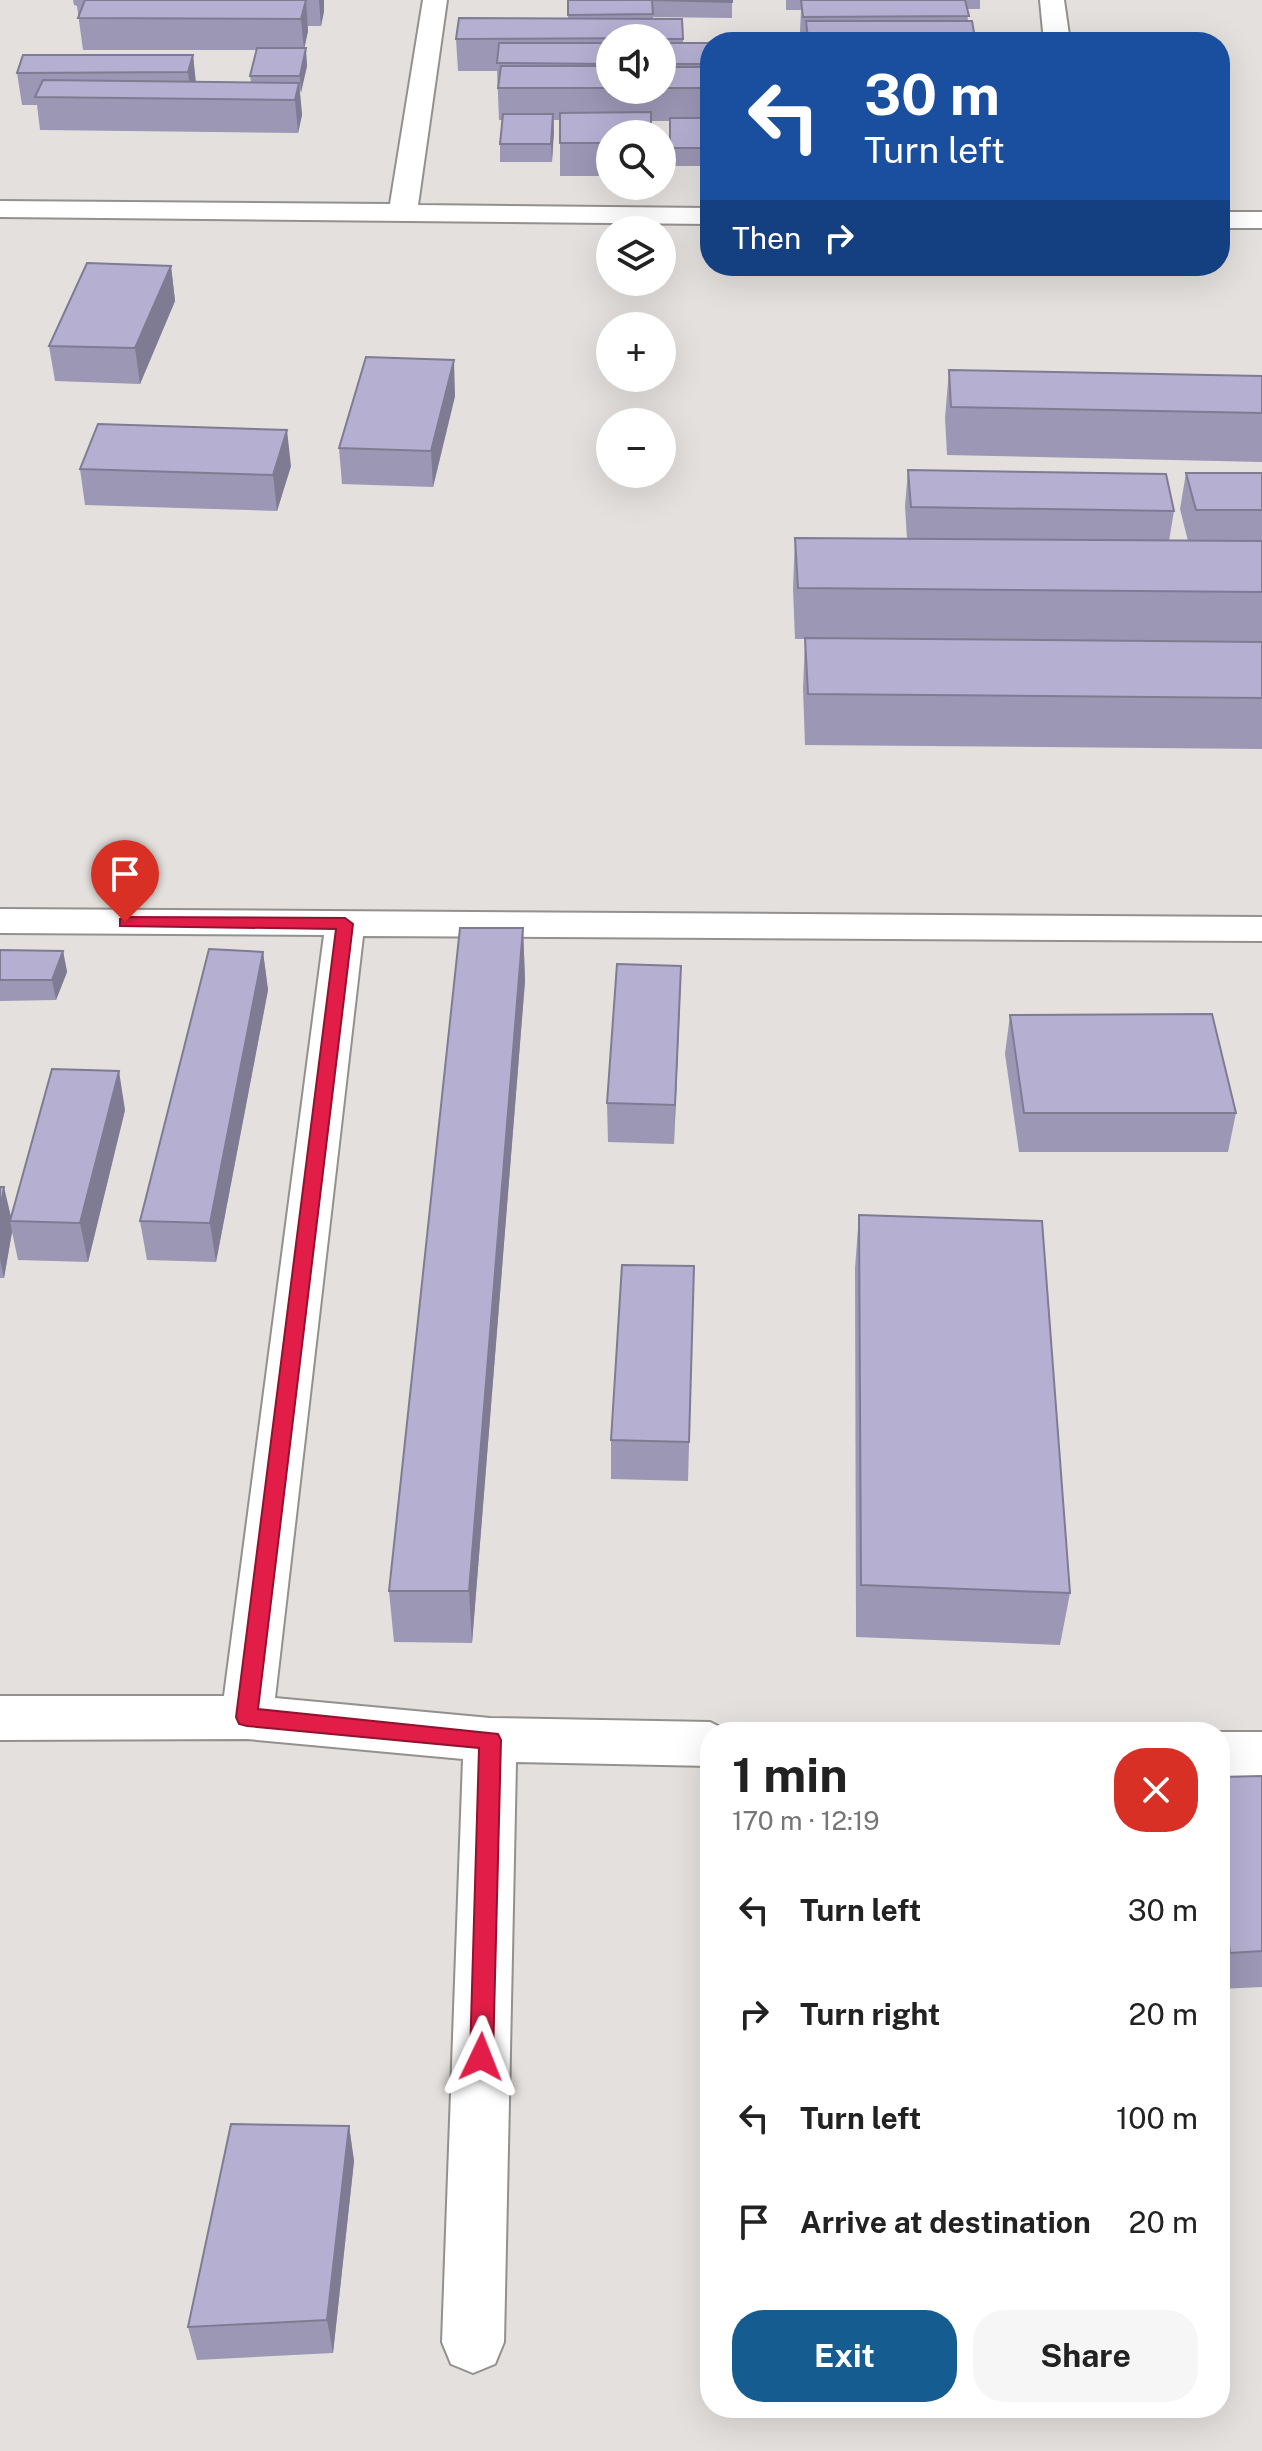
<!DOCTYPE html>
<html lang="en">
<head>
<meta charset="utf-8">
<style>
  :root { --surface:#fff; --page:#f6f6f6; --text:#222; --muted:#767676; --accent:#155c91 }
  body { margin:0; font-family:"Public Sans",sans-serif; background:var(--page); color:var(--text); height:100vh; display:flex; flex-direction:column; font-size:30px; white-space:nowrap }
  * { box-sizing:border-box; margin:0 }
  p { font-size:26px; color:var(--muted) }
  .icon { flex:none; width:44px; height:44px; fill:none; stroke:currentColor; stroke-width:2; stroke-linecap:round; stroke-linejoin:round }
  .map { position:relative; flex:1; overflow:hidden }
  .sheet { position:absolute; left:700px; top:1722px; width:530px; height:696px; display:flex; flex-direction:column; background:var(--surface); border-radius:32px; box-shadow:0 8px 32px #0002 }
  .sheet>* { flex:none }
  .guide { position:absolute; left:700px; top:32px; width:530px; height:244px; border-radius:32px; box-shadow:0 8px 32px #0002; background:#1a4fa0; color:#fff; overflow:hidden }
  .tools { position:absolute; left:596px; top:24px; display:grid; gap:16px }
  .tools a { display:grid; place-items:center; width:80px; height:80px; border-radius:50%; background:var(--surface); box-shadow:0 8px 32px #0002; font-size:40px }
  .pin { position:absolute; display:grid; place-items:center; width:68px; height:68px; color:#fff; margin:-82px -34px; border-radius:50% 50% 50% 0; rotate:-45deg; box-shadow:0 0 8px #0007 }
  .pin .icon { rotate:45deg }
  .me { position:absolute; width:88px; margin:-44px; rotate:2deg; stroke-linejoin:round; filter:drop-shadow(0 0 6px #0008) }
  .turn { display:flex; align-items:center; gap:28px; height:168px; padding:0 32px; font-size:36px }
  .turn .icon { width:104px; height:104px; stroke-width:2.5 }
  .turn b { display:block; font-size:56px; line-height:68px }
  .then { display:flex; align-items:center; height:76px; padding:0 32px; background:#0003; gap:16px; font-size:30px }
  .round { display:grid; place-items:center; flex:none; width:84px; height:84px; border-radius:32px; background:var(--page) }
  .overview { display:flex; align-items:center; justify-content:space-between; height:136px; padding:0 32px }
  h1 { font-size:48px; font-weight:700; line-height:60px }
  .button { display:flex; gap:16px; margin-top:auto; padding:16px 32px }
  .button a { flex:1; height:92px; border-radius:32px; background:var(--accent); color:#fff; font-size:32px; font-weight:700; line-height:92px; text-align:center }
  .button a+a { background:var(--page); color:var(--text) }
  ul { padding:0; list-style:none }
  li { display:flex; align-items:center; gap:24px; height:104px; padding:0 32px }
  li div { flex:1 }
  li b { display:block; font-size:30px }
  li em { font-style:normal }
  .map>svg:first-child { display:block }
</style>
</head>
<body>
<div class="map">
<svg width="1262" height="2451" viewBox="0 0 1262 2451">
  <rect width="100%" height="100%" fill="#e4e0dd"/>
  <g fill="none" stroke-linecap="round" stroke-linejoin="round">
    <defs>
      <g id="minor">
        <path d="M 423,0 L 447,0 L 418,205 L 710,208 L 710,224 L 0,217 L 0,201 L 390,204 Z"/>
        <path d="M 1040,0 L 1064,0 L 1070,42 L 1044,42 Z"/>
        <rect x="1220" y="212" width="42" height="16"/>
        <path d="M 0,909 L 1262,917 L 1262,941 L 363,936 L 275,1698 L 490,1718 L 710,1722 L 730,1732 L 710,1732 L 710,1766 L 516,1762 L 504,2342 L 495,2364 L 473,2373 L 451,2364 L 442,2342 L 463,1759 L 247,1739 L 0,1740 L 0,1696 L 224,1696 L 324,935 L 0,933 Z"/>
        <rect x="1220" y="1732" width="42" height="44"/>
      </g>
    </defs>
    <use href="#minor" stroke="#93908d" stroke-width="4"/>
    <use href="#minor" fill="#fff" fill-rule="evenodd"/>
  </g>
  <g fill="#9c97b5" fill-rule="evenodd">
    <path d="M 73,0 L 324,0 L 324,11 L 321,26 L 308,26 L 308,31 L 304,48 L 307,66 L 300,93 L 302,115 L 298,133 L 40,130 L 37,105 L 22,105 L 17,73 L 193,55 L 196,82 L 251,82 L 250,76 L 257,50 L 83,50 L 77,6 L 74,5 Z"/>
    <path d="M 568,0 L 732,0 L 732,18 L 653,17 L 653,19 L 682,19 L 683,43 L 710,43 L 710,166 L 670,166 L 670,121 L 651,121 L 610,134 L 610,176 L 560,176 L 560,120 L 554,120 L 552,162 L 500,162 L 500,144 L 502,120 L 499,120 L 497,71 L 458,71 L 456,39 L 568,18 ZM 610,38 L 662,38 L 662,90 L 610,90 Z"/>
    <path d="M 786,0 L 980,0 L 980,9 L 967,9 L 968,21 L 975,38 L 975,42 L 801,42 L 800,32 L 801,10 L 786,10 Z"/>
    <path d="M 171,266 L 175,301 L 140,384 L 55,381 L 49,346 Z"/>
    <path d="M 949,370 L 1262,376 L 1262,462 L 947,455 L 945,418 Z"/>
    <path d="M 455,396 L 433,487 L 342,484 L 339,448 Z"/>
    <path d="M 291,466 L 277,511 L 85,505 L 80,469 Z"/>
    <path d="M 908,470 L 1174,511 L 1169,541 L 1188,541 L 1180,509 L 1186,473 L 1262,473 L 1262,749 L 805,745 L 803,689 L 805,639 L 795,639 L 793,588 L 795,538 L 907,539 L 905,506 Z"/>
    <path d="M 523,928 L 525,981 L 472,1643 L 394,1642 L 389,1591 Z"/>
    <path d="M 0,950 L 63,951 L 67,972 L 56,1000 L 0,1001 Z"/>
    <path d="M 263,952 L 268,990 L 216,1262 L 147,1260 L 140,1221 Z"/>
    <path d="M 681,966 L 674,1144 L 608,1142 L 607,1103 Z"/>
    <path d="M 1010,1015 L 1236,1113 L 1228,1152 L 1019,1152 L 1005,1054 Z"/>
    <path d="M 125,1110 L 88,1262 L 18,1260 L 12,1232 L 4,1278 L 0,1278 L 0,1187 L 11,1216 Z"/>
    <path d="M 859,1215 L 1070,1593 L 1060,1645 L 856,1637 L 855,1268 Z"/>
    <path d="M 694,1266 L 688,1481 L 611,1479 L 611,1440 Z"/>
    <path d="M 1262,1776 L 1262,1987 L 1220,1989 L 1220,1777 Z"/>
    <path d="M 349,2126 L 354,2161 L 333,2353 L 197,2360 L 188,2327 Z"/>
  </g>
  <g fill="#7f7b93">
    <path d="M 306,0 L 308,31 L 304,50 L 301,19 Z"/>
    <path d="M 319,0 L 324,0 L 324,11 L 321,26 Z"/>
    <path d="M 306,48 L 307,66 L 301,93 L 300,76 Z"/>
    <path d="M 193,55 L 196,87 L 191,99 L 188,72 Z"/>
    <path d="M 299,83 L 302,115 L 298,133 L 295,100 Z"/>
    <path d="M 553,114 L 554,132 L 552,162 L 551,144 Z"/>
    <path d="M 171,266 L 175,301 L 140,384 L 135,348 Z"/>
    <path d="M 454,360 L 455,396 L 433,487 L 431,451 Z"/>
    <path d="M 287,430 L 291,466 L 277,511 L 273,475 Z"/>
    <path d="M 523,928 L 525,981 L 472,1643 L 469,1591 Z"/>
    <path d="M 63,951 L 67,972 L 56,1000 L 52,980 Z"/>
    <path d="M 263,952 L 268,990 L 216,1262 L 210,1223 Z"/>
    <path d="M 681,966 L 680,1004 L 674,1144 L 675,1105 Z"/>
    <path d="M 119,1071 L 125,1110 L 88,1262 L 80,1223 Z"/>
    <path d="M 4,1187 L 12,1221 L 10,1221 L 12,1232 L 4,1278 L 0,1260 L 0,1211 Z"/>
    <path d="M 349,2126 L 354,2161 L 333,2353 L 327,2320 Z"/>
  </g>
  <g fill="#b5b0d2" stroke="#7f7b93" stroke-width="2">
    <path d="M 85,0 L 306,0 L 301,19 L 78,18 Z"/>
    <path d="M 568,0 L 652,0 L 653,14 L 568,15 Z"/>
    <path d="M 652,0 L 732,0 L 732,2 Z"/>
    <path d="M 801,0 L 965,0 L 969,16 L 803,17 Z"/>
    <path d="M 459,18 L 682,19 L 683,39 L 662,39 L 662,38 L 456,39 Z"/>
    <path d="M 806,21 L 972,21 L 975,38 L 808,38 Z"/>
    <path d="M 499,43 L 610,43 L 610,64 L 497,63 Z"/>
    <rect x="662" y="43" width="48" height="21"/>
    <path d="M 257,48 L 306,48 L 300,76 L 250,76 Z"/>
    <path d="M 23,55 L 193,55 L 188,72 L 17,73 Z"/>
    <path d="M 501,66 L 610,66 L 610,88 L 498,88 Z"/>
    <rect x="662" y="67" width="48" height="21"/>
    <path d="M 43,80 L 299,83 L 295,100 L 35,97 Z"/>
    <path d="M 651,112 L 651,134 L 610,134 L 610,143 L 560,143 L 560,113 Z"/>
    <path d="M 503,114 L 553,114 L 551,144 L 500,144 Z"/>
    <rect x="670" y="118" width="40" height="30"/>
    <path d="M 87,263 L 171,266 L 135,348 L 49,346 Z"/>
    <path d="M 366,357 L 454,360 L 431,451 L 339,448 Z"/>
    <path d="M 949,370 L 1262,376 L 1262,413 L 951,407 Z"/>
    <path d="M 98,424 L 287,430 L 273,475 L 80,469 Z"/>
    <path d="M 908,470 L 1166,474 L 1174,511 L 911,507 Z"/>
    <path d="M 1186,473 L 1262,473 L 1262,510 L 1196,510 Z"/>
    <path d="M 795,538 L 1262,541 L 1262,592 L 798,588 Z"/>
    <path d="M 805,638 L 1262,642 L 1262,698 L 808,694 Z"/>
    <path d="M 460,928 L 523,928 L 469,1591 L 389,1591 Z"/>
    <path d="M 209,949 L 263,952 L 210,1223 L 140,1221 Z"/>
    <path d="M 0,950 L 63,951 L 52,980 L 0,980 Z"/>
    <path d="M 617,964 L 681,966 L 675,1105 L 607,1103 Z"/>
    <path d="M 1212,1014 L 1236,1113 L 1024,1113 L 1010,1015 Z"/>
    <path d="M 52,1069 L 119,1071 L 80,1223 L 10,1221 Z"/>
    <path d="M 0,1187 L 4,1187 L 0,1211 Z"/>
    <path d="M 859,1215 L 1042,1221 L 1070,1593 L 861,1585 Z"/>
    <path d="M 622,1265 L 694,1266 L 689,1442 L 611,1440 Z"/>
    <path d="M 1262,1776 L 1262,1951 L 1230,1953 L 1220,1854 L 1220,1777 Z"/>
    <path d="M 231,2124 L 349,2126 L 327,2320 L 188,2327 Z"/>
  </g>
  <path fill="#e11d48" stroke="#92132f" stroke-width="2" d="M 125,917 L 345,918 L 353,924 L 258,1709 L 498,1734 L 501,1740 L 493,2057 L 490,2065 L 481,2068 L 473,2065 L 470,2057 L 479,1748 L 247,1726 L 239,1724 L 236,1717 L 336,929 L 120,926 L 120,919 Z"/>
</svg>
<div class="tools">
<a><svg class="icon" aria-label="sound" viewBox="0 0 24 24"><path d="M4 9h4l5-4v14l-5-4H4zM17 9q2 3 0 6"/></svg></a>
<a><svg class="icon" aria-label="search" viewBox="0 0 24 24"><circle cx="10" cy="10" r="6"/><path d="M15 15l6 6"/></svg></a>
<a><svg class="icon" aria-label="layers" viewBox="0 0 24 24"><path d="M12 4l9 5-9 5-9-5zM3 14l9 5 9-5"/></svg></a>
<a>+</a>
<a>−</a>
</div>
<div class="pin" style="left:125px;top:922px;background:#d93025"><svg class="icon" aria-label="arrive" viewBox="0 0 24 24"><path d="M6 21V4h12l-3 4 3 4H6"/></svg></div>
<svg class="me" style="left:481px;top:2057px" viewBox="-20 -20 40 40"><path d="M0-17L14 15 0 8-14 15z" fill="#e11d48" stroke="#fff" stroke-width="4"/></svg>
<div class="guide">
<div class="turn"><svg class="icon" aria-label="left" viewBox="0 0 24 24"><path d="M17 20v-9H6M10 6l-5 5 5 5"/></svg><div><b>30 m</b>Turn left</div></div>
<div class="then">Then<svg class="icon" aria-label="right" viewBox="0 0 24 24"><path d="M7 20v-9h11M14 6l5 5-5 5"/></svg></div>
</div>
<section class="sheet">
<div class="overview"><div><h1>1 min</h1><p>170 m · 12:19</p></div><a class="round" style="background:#d93025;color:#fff"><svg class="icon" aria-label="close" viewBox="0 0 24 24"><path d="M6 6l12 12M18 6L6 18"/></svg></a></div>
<ul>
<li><svg class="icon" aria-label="left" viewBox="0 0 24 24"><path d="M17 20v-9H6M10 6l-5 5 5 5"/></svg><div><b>Turn left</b></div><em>30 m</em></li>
<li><svg class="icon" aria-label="right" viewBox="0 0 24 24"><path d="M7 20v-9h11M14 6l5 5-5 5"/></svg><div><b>Turn right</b></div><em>20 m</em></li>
<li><svg class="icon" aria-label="left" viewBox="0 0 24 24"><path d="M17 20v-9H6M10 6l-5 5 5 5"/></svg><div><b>Turn left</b></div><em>100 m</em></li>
<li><svg class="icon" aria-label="arrive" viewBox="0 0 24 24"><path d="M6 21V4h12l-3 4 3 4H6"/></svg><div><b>Arrive at destination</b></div><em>20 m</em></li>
</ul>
<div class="button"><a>Exit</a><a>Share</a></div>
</section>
</div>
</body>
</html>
